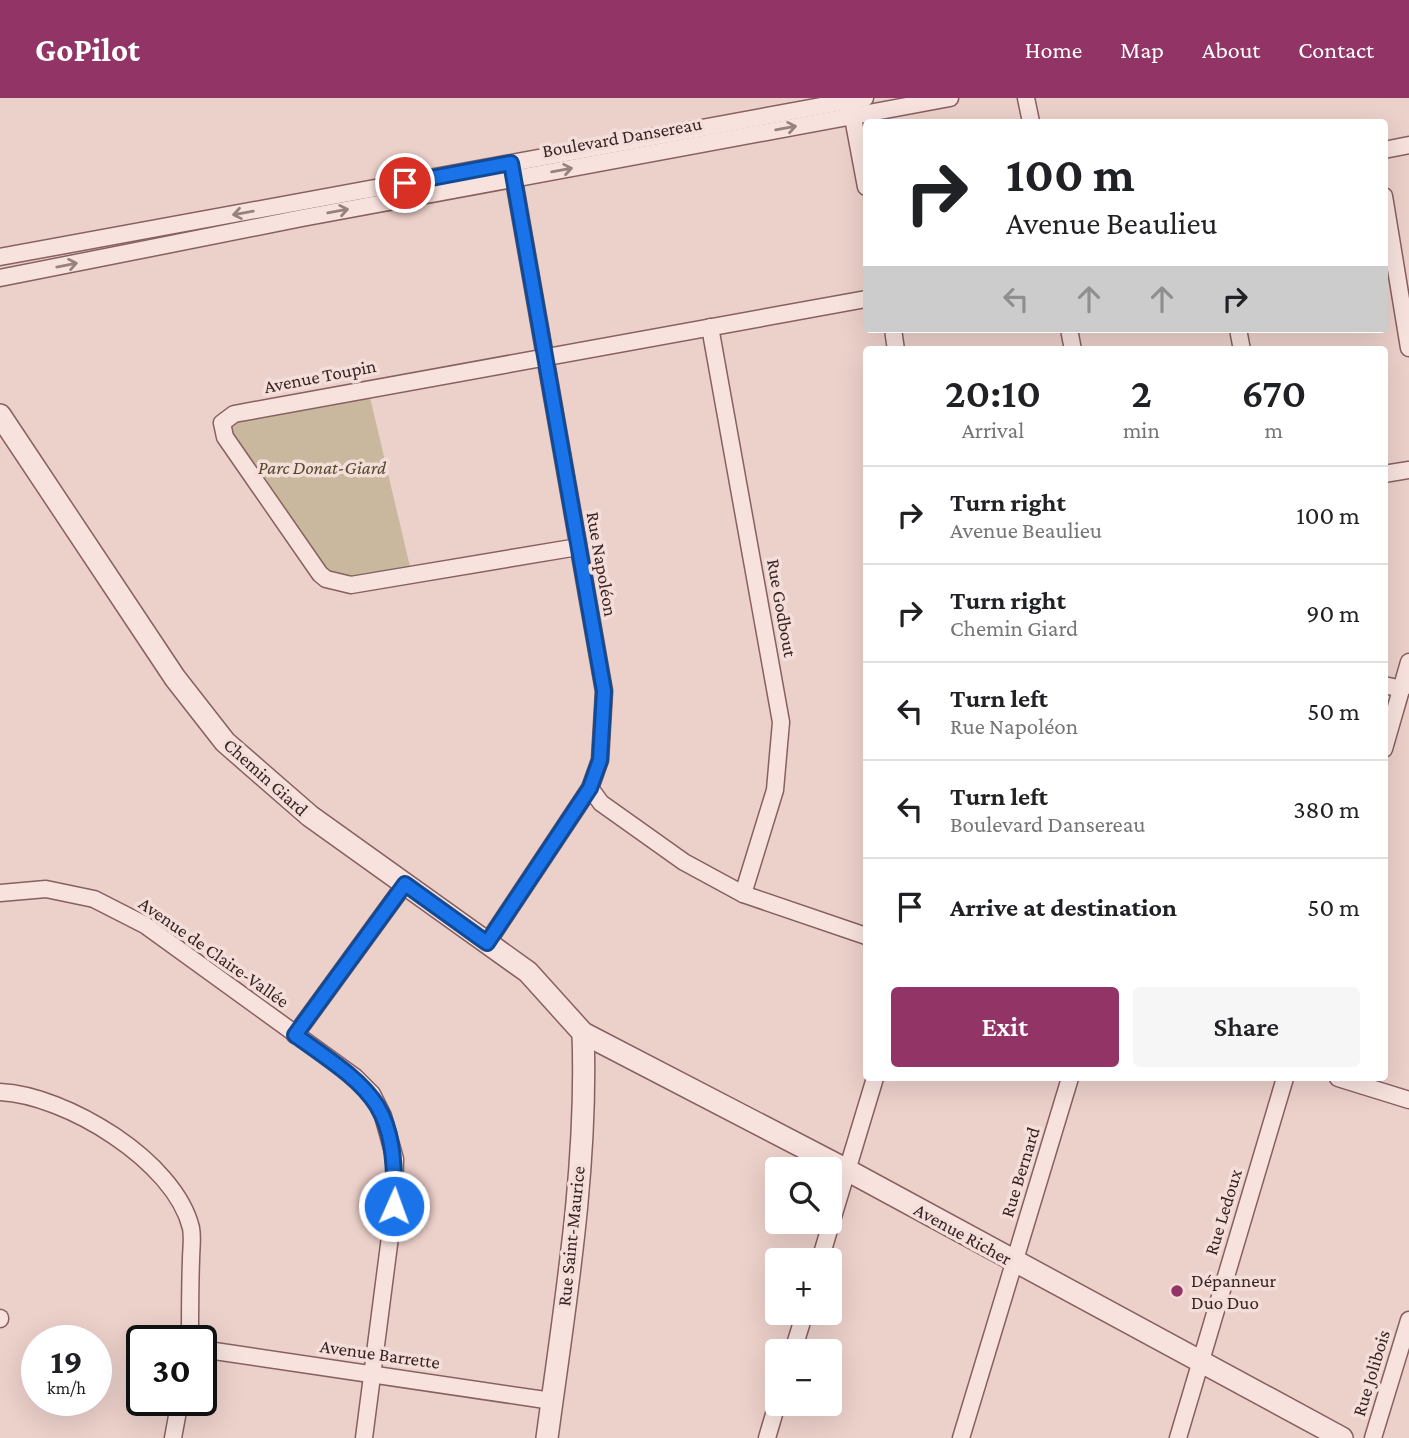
<!DOCTYPE html>
<html lang="en">
<head>
<meta charset="utf-8">
<style>
  :root { --surface:#fff; --page:#f6f6f6; --text:#202124; --muted:#757577; --line:#e0e0e0; --accent:#923465 }
  body { margin:0; font-family:"Crimson Pro",serif; background:var(--page); color:var(--text); height:100vh; display:flex; flex-direction:column; font-size:26px; white-space:nowrap }
  * { box-sizing:border-box; margin:0 }
  p { font-size:23px; color:var(--muted) }
  .icon { flex:none; width:38px; height:38px; fill:none; stroke:currentColor; stroke-width:2; stroke-linecap:round; stroke-linejoin:round }
  .map { position:relative; flex:1; overflow:hidden }
  .side { position:absolute; left:863px; top:248px; width:525px; height:735px; display:flex; flex-direction:column; background:var(--surface); border-radius:7px; box-shadow:0 7px 28px #0002 }
  .side>* { flex:none }
  .top-card { position:absolute; left:863px; top:21px; width:525px; height:214px; border-radius:7px; box-shadow:0 7px 28px #0002; background:#fff; color:var(--text); overflow:hidden }
  .fabs { position:absolute; left:765px; top:1059px; display:grid; gap:14px }
  .fabs a { display:grid; place-items:center; width:77px; height:77px; border-radius:7px; background:var(--surface); box-shadow:0 7px 28px #0002; font-size:35px }
  .speed { position:absolute; left:21px; top:1227px; display:flex; gap:14px; font-size:35px; font-weight:700; text-align:center }
  .speed>* { display:grid; place-content:center; width:91px; height:91px; border-radius:50%; background:var(--surface); box-shadow:0 7px 28px #0002; line-height:1 }
  .speed small { font-size:18px; font-weight:400 }
  .speed .limit { border:4px solid #111; border-radius:10px; background:#fff; color:#111 }
  .pin { position:absolute; display:grid; place-items:center; width:60px; height:60px; color:#fff; margin:-30px; border:4px solid #fff; border-radius:50%; box-shadow:0 2px 7px #0007 }
  .me { position:absolute; width:77px; margin:-38px; rotate:2deg; stroke-linejoin:round; filter:drop-shadow(0 0 5px #0008) }
  .turn { display:flex; align-items:center; gap:24px; height:147px; padding:0 28px; font-size:32px }
  .turn .icon { width:91px; height:91px; stroke-width:2.5 }
  .turn b { display:block; font-size:49px; line-height:60px }
  .lanes { display:flex; align-items:center; height:66px; padding:0 28px; background:#0003; justify-content:center; gap:35px; direction:ltr }
  .lanes .off { opacity:.35 }
  .eta { display:flex; justify-content:space-evenly; align-items:center; height:119px; text-align:center }
  .eta b { font-size:42px; font-weight:600; line-height:49px }
  .action { display:flex; gap:14px; margin-top:auto; padding:14px 28px }
  .action a { flex:1; height:80px; border-radius:7px; background:var(--accent); color:#fff; font-size:28px; font-weight:600; line-height:80px; text-align:center }
  .action a+a { background:var(--page); color:var(--text) }
  ul { padding:0; list-style:none }
  li { display:flex; align-items:center; gap:21px; height:98px; padding:0 28px; border-top:2px solid var(--line) }
  li div { flex:1 }
  li b { display:block; font-size:26px }
  li em { font-style:normal }
  header { display:flex; align-items:center; gap:42px; box-sizing:border-box; height:98px; padding:0 35px; background:var(--accent); color:#fff }
  header strong { font-size:33px }
  nav { display:flex; gap:38px; margin-inline-start:auto; font-size:24px }
  .map>svg:first-child { display:block }
</style>
</head>
<body>
<header>
<strong>GoPilot</strong>
<nav><a>Home</a><a>Map</a><a>About</a><a>Contact</a></nav>
</header>
<div class="map">
<svg width="1409" height="1340" viewBox="0 0 1409 1340">
  <rect width="100%" height="100%" fill="#ecd0ca"/>
  <path fill="#c9b89e" d="M 368,291 L 412,477 L 326,481 L 225,339 L 234,316 Z"/>
  <g fill="none" stroke-linecap="round" stroke-linejoin="round">
    <defs>
      <g id="minor">
        <path d="M 1026,0 L 1031,24"/>
        <path d="M 851,9 L 866,89"/>
        <path d="M 1384,52 L 1409,47"/>
        <path d="M 1384,98 L 1409,250"/>
        <path d="M 0,159 L 865,0"/>
        <path d="M 0,180 L 302,120 L 950,0"/>
        <path d="M 710,229 L 781,624 L 775,692 L 743,796"/>
        <path d="M 893,231 L 896,252"/>
        <path d="M 1069,231 L 1073,252"/>
        <path d="M 1238,231 L 1242,252"/>
        <path d="M 1384,376 L 1409,372"/>
        <path d="M 578,449 L 351,487 L 326,481 L 320,476 L 225,339 L 222,325 L 234,316 L 866,201"/>
        <path d="M 1384,587 L 1402,591"/>
        <path d="M 1384,651 L 1409,564"/>
        <path d="M 590,690 L 601,705 L 684,764 L 743,796 L 866,838"/>
        <path d="M 0,795 L 46,791 L 94,801 L 145,827 L 355,979 L 372,996 L 383,1018 L 395,1061 L 394,1108 L 364,1340"/>
        <path d="M 487,845 L 590,690 L 600,662 L 604,593 L 512,71"/>
        <path d="M 295,937 L 405,786"/>
        <path d="M 1338,980 L 1409,1002"/>
        <path d="M 0,994 C 66,997 175,1063 191,1130 C 193,1140 191,1152 191,1162 C 190,1189 190,1216 190,1242"/>
        <path d="M 820,1162 L 875,980"/>
        <path d="M 0,1220 L 0,1221"/>
        <path d="M 201,1251 L 552,1303"/>
        <path d="M 793,1253 L 805,1214"/>
        <path d="M 173,1340 L 180,1302"/>
        <path d="M 767,1340 L 777,1306"/>
        <path d="M 961,1340 L 1070,980"/>
        <path d="M 1178,1340 L 1285,980"/>
        <path d="M 1373,1340 L 1409,1222"/>
      </g>
      <g id="tertiary">
        <path d="M 0,317 L 175,580 L 225,644 L 310,718 L 528,874 L 583,935 L 847,1072 L 1342,1340"/>
        <path d="M 547,1340 C 565,1206 588,1070 583,935"/>
      </g>
    </defs>
    <use href="#minor" stroke="#876060" stroke-width="19"/>
    <use href="#tertiary" stroke="#876060" stroke-width="24"/>
    <use href="#minor" stroke="#f7e2dd" stroke-width="16"/>
    <use href="#tertiary" stroke="#f7e2dd" stroke-width="21"/>
  </g>
  <defs><path id="oneway-shaft" d="M-6 0H5M1.5-3L5.5 0L1.5 3" fill="none" stroke-width="1.6" stroke-linecap="round" stroke-linejoin="round" transform="scale(1.75)"/></defs>
  <g stroke="#988280">
    <use href="#oneway-shaft" transform="translate(786 30) rotate(-10)"/>
    <use href="#oneway-shaft" transform="translate(562 72) rotate(-10)"/>
    <use href="#oneway-shaft" transform="translate(338 113) rotate(-10)"/>
    <use href="#oneway-shaft" transform="translate(243 115) rotate(170)"/>
    <use href="#oneway-shaft" transform="translate(67 167) rotate(-11)"/>
  </g>
  <g fill="none" stroke-linecap="round" stroke-linejoin="round">
    <defs>
      <path id="route" d="M 394,1108 C 397,1005 374,993 295,937 L 405,786 L 487,845 L 590,690 L 600,662 L 604,593 L 511,65 L 405,85"/>
    </defs>
    <use href="#route" stroke="#114b97" stroke-width="18"/>
    <use href="#route" stroke="#1a73e8" stroke-width="12"/>
  </g>
  <circle fill="#923465" stroke="#f4ded9" stroke-width="2.5" cx="1177" cy="1193" r="7"/>
  <g text-anchor="middle" dominant-baseline="central" stroke-width="7" stroke-linejoin="round" paint-order="stroke">
    <g font-size="19" fill="#392223" stroke="#f4ded9">
      <text transform="translate(622 39) rotate(-10)">Boulevard Dansereau</text>
      <text transform="translate(320 278) rotate(-11)">Avenue Toupin</text>
      <text transform="translate(602 466) rotate(80)">Rue Napoléon</text>
      <text transform="translate(782 510) rotate(80)">Rue Godbout</text>
      <text transform="translate(266 679) rotate(42)">Chemin Giard</text>
      <text transform="translate(214 854) rotate(35)">Avenue de Claire-Vallée</text>
      <text transform="translate(1020 1074) rotate(-73)">Rue Bernard</text>
      <text transform="translate(1223 1114) rotate(-73)">Rue Ledoux</text>
      <text transform="translate(963 1136) rotate(29)">Avenue Richer</text>
      <text transform="translate(571 1138) rotate(-84)">Rue Saint-Maurice</text>
      <text transform="translate(380 1256) rotate(8)">Avenue Barrette</text>
      <text transform="translate(1371 1275) rotate(-73)">Rue Jolibois</text>
    </g>
    <g font-size="19" font-style="italic" fill="#54492a" stroke="#f4ded9">
      <text x="322" y="369">Parc Donat-Giard</text>
    </g>
    <g font-size="19" fill="#392223" stroke="#f4ded9" text-anchor="start">
      <text x="1191" y="1182">Dépanneur<tspan x="1191" dy="22">Duo Duo</tspan></text>
    </g>
  </g>
</svg>
<div class="fabs">
<a><svg class="icon" aria-label="search" viewBox="0 0 24 24"><circle cx="10" cy="10" r="6"/><path d="M15 15l6 6"/></svg></a>
<a>+</a>
<a>−</a>
</div>
<div class="speed"><div>19<small>km/h</small></div><div class="limit">30</div></div>
<div class="pin" style="left:405px;top:85px;background:#d93025"><svg class="icon" aria-label="arrive" viewBox="0 0 24 24"><path d="M6 21V4h12l-3 4 3 4H6"/></svg></div>
<svg class="me" style="left:394px;top:1108px" viewBox="-20 -20 40 40"><circle r="17" fill="#1a73e8" stroke="#fff" stroke-width="3"/><path d="M0-11L8 9 0 5-8 9z" fill="#fff"/></svg>
<div class="top-card">
<div class="turn"><svg class="icon" aria-label="right" viewBox="0 0 24 24"><path d="M7 20v-9h11M14 6l5 5-5 5"/></svg><div><b>100 m</b>Avenue Beaulieu</div></div>
<div class="lanes"><svg class="icon off" aria-label="left" viewBox="0 0 24 24"><path d="M17 20v-9H6M10 6l-5 5 5 5"/></svg><svg class="icon off" aria-label="ahead" viewBox="0 0 24 24"><path d="M12 20V5M6 11l6-6 6 6"/></svg><svg class="icon off" aria-label="ahead" viewBox="0 0 24 24"><path d="M12 20V5M6 11l6-6 6 6"/></svg><svg class="icon" aria-label="right" viewBox="0 0 24 24"><path d="M7 20v-9h11M14 6l5 5-5 5"/></svg></div>
</div>
<section class="side">
<div class="eta">
<div><b>20:10</b><p>Arrival</p></div>
<div><b>2</b><p>min</p></div>
<div><b>670</b><p>m</p></div>
</div>
<ul>
<li><svg class="icon" aria-label="right" viewBox="0 0 24 24"><path d="M7 20v-9h11M14 6l5 5-5 5"/></svg><div><b>Turn right</b><p>Avenue Beaulieu</p></div><em>100 m</em></li>
<li><svg class="icon" aria-label="right" viewBox="0 0 24 24"><path d="M7 20v-9h11M14 6l5 5-5 5"/></svg><div><b>Turn right</b><p>Chemin Giard</p></div><em>90 m</em></li>
<li><svg class="icon" aria-label="left" viewBox="0 0 24 24"><path d="M17 20v-9H6M10 6l-5 5 5 5"/></svg><div><b>Turn left</b><p>Rue Napoléon</p></div><em>50 m</em></li>
<li><svg class="icon" aria-label="left" viewBox="0 0 24 24"><path d="M17 20v-9H6M10 6l-5 5 5 5"/></svg><div><b>Turn left</b><p>Boulevard Dansereau</p></div><em>380 m</em></li>
<li><svg class="icon" aria-label="arrive" viewBox="0 0 24 24"><path d="M6 21V4h12l-3 4 3 4H6"/></svg><div><b>Arrive at destination</b></div><em>50 m</em></li>
</ul>
<div class="action"><a>Exit</a><a>Share</a></div>
</section>
</div>
</body>
</html>
